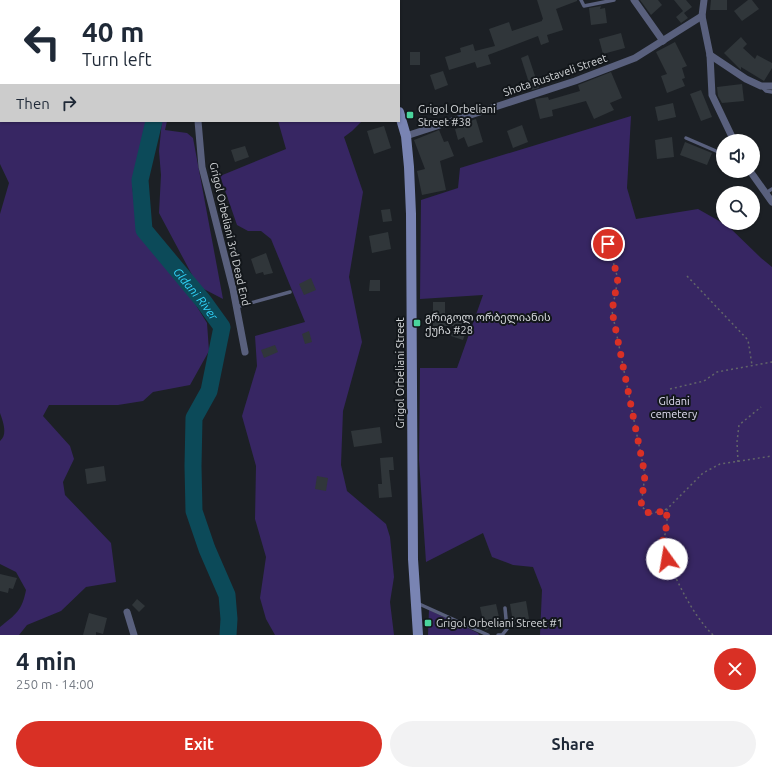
<!DOCTYPE html>
<html lang="en">
<head>
<meta charset="utf-8">
<style>
  :root { --surface:#fff; --page:#f2f2f3; --text:#1f2937; --muted:#747a83; --accent:#d93025 }
  body { margin:0; font-family:Ubuntu,"Noto Sans Georgian",sans-serif; background:var(--page); color:var(--text); height:100vh; display:flex; flex-direction:column; font-size:15px; white-space:nowrap }
  * { box-sizing:border-box; margin:0 }
  p { font-size:13px; color:var(--muted) }
  .icon { flex:none; width:22px; height:22px; fill:none; stroke:currentColor; stroke-width:2; stroke-linecap:round; stroke-linejoin:round }
  .map { position:relative; height:635px; overflow:hidden }
  .panel { display:flex; flex-direction:column; background:var(--surface); flex:1 }
  .panel>* { flex:none }
  .banner { position:absolute; left:0px; top:0px; width:400px; height:122px; box-shadow:0 1px 3px #0004; background:#fff; color:var(--text); overflow:hidden }
  .buttons { position:absolute; left:716px; top:134px; display:grid; gap:8px }
  .buttons a { display:grid; place-items:center; width:44px; height:44px; border-radius:50%; background:var(--surface); box-shadow:0 1px 3px #0004; font-size:20px }
  .pin { position:absolute; display:grid; place-items:center; width:34px; height:34px; color:#fff; margin:-17px; border:2px solid #fff; border-radius:50%; box-shadow:0 1px 4px #0007 }
  .me { position:absolute; width:44px; margin:-22px; rotate:347deg; stroke-linejoin:round; filter:drop-shadow(0 0 3px #0008) }
  .turn { display:flex; align-items:center; gap:14px; height:84px; padding:0 16px; font-size:18px }
  .turn .icon { width:52px; height:52px; stroke-width:2.5 }
  .turn b { display:block; font-size:28px; line-height:34px }
  .then { display:flex; align-items:center; height:38px; padding:0 16px; background:#0003; gap:8px; font-size:15px }
  .round { display:grid; place-items:center; flex:none; width:42px; height:42px; border-radius:21px; background:var(--page) }
  .overview { display:flex; align-items:center; justify-content:space-between; height:68px; padding:0 16px }
  h1 { font-size:24px; font-weight:700; line-height:30px }
  .action { display:flex; gap:8px; margin-top:auto; padding:8px 16px }
  .action a { flex:1; height:46px; border-radius:24px; background:var(--accent); color:#fff; font-size:16px; font-weight:700; line-height:46px; text-align:center }
  .action a+a { background:var(--page); color:var(--text) }
  .map>svg:first-child { display:block }
</style>
</head>
<body>
<div class="map">
<svg width="772" height="635" viewBox="0 0 772 635">
  <rect width="100%" height="100%" fill="#1c2025"/>
  <g fill="#372663">
    <path d="M 0,39 L 1,121 L 147,121 L 132,184 L 136,219 L 154,250 L 184,286 L 207,323 L 209,351 L 190,385 L 153,392 L 143,401 L 118,405 L 49,405 L 43,416 L 70,446 L 74,459 L 63,482 L 65,495 L 111,543 L 116,582 L 86,587 L 61,611 L 27,625 L 19,635 L 0,635 L 0,627 C 16,614 22,611 26,590 L 16,572 L 0,564 L 0,441 C 8,435 3,421 0,413 L 0,214 L 9,183 L 0,164 Z"/>
    <path d="M 631,116 L 627,188 L 636,219 L 698,209 L 728,226 L 761,258 L 772,267 L 772,635 L 540,635 L 542,590 L 533,567 L 513,565 L 492,557 L 483,533 L 426,562 L 419,460 L 420,368 L 457,368 L 483,295 L 420,299 L 421,200 L 458,188 L 460,168 Z"/>
    <path d="M 162,121 L 167,121 L 165,130 L 187,133 L 193,138 L 223,299 L 198,286 L 159,213 L 161,175 L 159,151 Z"/>
    <path d="M 278,121 L 362,121 L 352,131 L 344,137 L 363,192 L 349,277 L 362,342 L 343,411 L 341,465 L 347,491 L 386,524 L 390,537 L 394,577 L 390,602 L 394,635 L 275,635 L 266,619 L 260,598 L 266,557 L 255,519 L 256,466 L 242,416 L 257,366 L 255,336 L 305,322 L 271,239 L 261,231 L 248,231 L 237,225 L 220,176 L 286,149 Z"/>
    <path d="M 429,610 L 478,633 L 479,635 L 428,635 Z"/>
  </g>
  <g fill="none" stroke-linecap="round" stroke-linejoin="round">
    <g stroke="#0c4a59" stroke-width="17">
      <path d="M 129,0 L 129,1"/>
      <path id="s1" d="M 154,121 L 140,180 L 144,230 L 204,302 L 222,327 L 209,391 L 194,418 L 193,466 L 194,511 L 207,549 L 227,595 L 229,619 L 228,635"/>
    </g>
  </g>
  <g fill="#30363a">
    <path d="M 537,0 L 577,0 L 577,1 L 556,9 L 563,30 L 547,35 L 549,42 L 541,45 L 538,36 L 488,55 L 491,64 L 477,68 L 475,62 L 449,70 L 445,57 L 461,52 L 460,48 L 473,44 L 475,51 L 495,46 L 489,29 L 509,22 L 512,31 L 542,21 L 542,20 L 543,19 Z"/>
    <path d="M 640,0 L 658,0 L 662,5 L 651,15 Z"/>
    <path d="M 674,0 L 686,0 L 692,7 L 684,13 L 688,18 L 681,23 L 676,17 L 683,11 Z"/>
    <path d="M 711,0 L 727,0 L 727,10 L 710,10 Z"/>
    <path d="M 748,0 L 752,0 L 759,9 L 742,21 L 734,11 Z"/>
    <path d="M 601,6 L 600,9 L 605,8 L 607,23 L 591,25 L 589,8 Z"/>
    <path d="M 621,33 L 625,48 L 603,54 L 599,39 Z"/>
    <path d="M 741,37 L 747,44 L 743,48 L 755,59 L 757,55 L 772,63 L 772,68 L 764,81 L 741,67 L 741,70 L 724,53 Z"/>
    <path d="M 675,42 L 687,66 L 682,68 L 685,78 L 682,79 L 685,86 L 667,93 L 661,76 L 667,74 L 656,52 Z"/>
    <rect x="410" y="52" width="10" height="13"/>
    <path d="M 528,55 L 539,88 L 532,90 L 531,89 L 521,58 Z"/>
    <path d="M 443,71 L 448,85 L 435,90 L 430,75 Z"/>
    <path d="M 611,72 L 622,98 L 610,103 L 614,110 L 594,119 L 586,101 L 552,110 L 553,116 L 540,119 L 535,99 L 548,97 L 549,100 L 580,91 L 578,85 Z"/>
    <path d="M 742,84 L 744,101 L 722,103 L 718,96 L 717,87 Z"/>
    <path d="M 701,90 L 712,117 L 701,121 L 690,94 Z"/>
    <path d="M 673,103 L 676,117 L 658,121 L 655,107 Z"/>
    <path d="M 476,119 L 483,142 L 468,147 L 464,137 L 458,140 L 455,129 L 468,125 L 467,122 Z"/>
    <path d="M 522,125 L 528,142 L 513,148 L 507,131 Z"/>
    <path d="M 384,126 L 391,148 L 374,154 L 367,131 Z"/>
    <path d="M 439,130 L 444,142 L 448,141 L 454,156 L 440,161 L 446,190 L 422,195 L 417,171 L 425,169 L 414,140 Z"/>
    <path d="M 672,137 L 674,157 L 657,159 L 655,140 Z"/>
    <path d="M 685,142 L 712,153 L 707,165 L 680,155 Z"/>
    <path d="M 245,146 L 249,157 L 235,162 L 231,150 Z"/>
    <path d="M 390,209 L 392,221 L 383,222 L 381,210 Z"/>
    <path d="M 388,232 L 391,249 L 372,253 L 369,236 Z"/>
    <path d="M 266,253 L 273,273 L 264,275 L 263,272 L 256,274 L 251,259 Z"/>
    <path d="M 311,278 L 316,290 L 304,295 L 299,284 Z"/>
    <path d="M 370,280 L 380,280 L 380,291 L 369,291 Z"/>
    <path d="M 433,302 L 445,302 L 445,317 L 470,324 L 469,326 L 468,326 L 463,340 L 451,336 L 454,326 L 433,326 Z"/>
    <path d="M 309,331 L 312,342 L 305,344 L 302,334 Z"/>
    <path d="M 275,345 L 278,352 L 264,358 L 261,350 Z"/>
    <path d="M 380,427 L 382,443 L 354,447 L 351,431 Z"/>
    <path d="M 393,457 L 394,470 L 389,470 L 392,497 L 379,498 L 378,484 L 382,484 L 380,458 Z"/>
    <path d="M 104,466 L 106,481 L 87,484 L 85,469 Z"/>
    <path d="M 317,476 L 328,478 L 326,491 L 315,489 Z"/>
    <path d="M 0,574 L 17,578 L 13,589 L 9,588 L 8,593 L 0,591 Z"/>
    <path d="M 137,599 L 145,606 L 139,612 L 132,605 Z"/>
    <path d="M 526,601 L 530,625 L 514,628 L 510,604 Z"/>
    <path d="M 496,604 L 501,626 L 485,630 L 480,607 Z"/>
    <path d="M 89,613 L 107,618 L 103,634 L 96,632 L 96,635 L 83,635 Z"/>
  </g>
  <g fill="none" stroke-linecap="round" stroke-linejoin="round">
    <g stroke="#626569" stroke-width="1.5" stroke-dasharray="2 3" stroke-linecap="butt">
      <path d="M 608,244 L 618,279 L 612,311 L 645,475 L 641,506 L 650,514 L 667,509"/>
      <path d="M 687,276 L 748,340 L 752,365"/>
      <path d="M 670,389 L 704,381 L 717,372 L 772,362"/>
      <path d="M 738,462 L 737,442 L 739,425 L 761,407"/>
      <path d="M 713,635 C 689,611 676,577 661,547 L 667,528 L 667,509 L 703,473 L 720,464 L 772,456"/>
    </g>
    <g stroke="#59607d" stroke-width="3.5">
      <path d="M 281,0 L 281,1"/>
      <path d="M 581,0 L 584,6 L 614,0"/>
      <path d="M 762,87 L 766,91 L 772,92"/>
      <path d="M 686,138 L 723,154"/>
      <path d="M 766,193 L 772,189"/>
      <path d="M 236,307 L 290,292"/>
      <path d="M 417,603 L 488,635"/>
      <path d="M 498,635 L 502,635 L 507,629 L 505,608"/>
    </g>
    <g stroke="#59607d" stroke-width="7">
      <path d="M 634,0 L 663,41"/>
      <path d="M 704,0 L 702,16 L 710,55 L 712,95 L 734,141"/>
      <path d="M 219,1 L 228,0"/>
      <path d="M 710,55 L 746,79 L 761,86 L 772,86"/>
      <path d="M 198,121 L 202,167 L 233,289 L 245,352"/>
      <path d="M 406,136 L 575,81 L 635,58 L 702,16"/>
      <path d="M 750,171 L 772,202"/>
      <path d="M 127,612 L 134,635"/>
    </g>
    <g stroke="#7984b3" stroke-width="10">
      <path d="M 380,1 L 380,0"/>
      <path d="M 399,112 L 406,136 L 409,167 L 411,214 L 413,559 L 418,635"/>
    </g>
  </g>
  <g fill="none" stroke-linecap="round" stroke-linejoin="round">
    <path stroke="#d93025" stroke-width="7" stroke-dasharray="0 12.6" d="M 608,244 L 618,278 L 612,311 L 645,475 L 641,506 L 650,514 L 667,510 L 666,528 L 661,547 L 667,559"/>
  </g>
  <g fill="#4ad49c" stroke="#13171b" stroke-width="1.5">
    <rect x="406" y="111" width="8" height="8" rx="2"/>
    <rect x="413" y="319" width="8" height="8" rx="2"/>
    <rect x="424" y="619" width="8" height="8" rx="2"/>
  </g>
  <g text-anchor="middle" dominant-baseline="central" stroke-width="4" stroke-linejoin="round" paint-order="stroke">
    <g font-size="11" fill="#d6d9dc" stroke="#13171b">
      <text transform="translate(555 75) rotate(-19)">Shota Rustaveli Street</text>
      <text transform="translate(230 234) rotate(77)">Grigol Orbeliani 3rd Dead End</text>
      <text transform="translate(400 373) rotate(-90)">Grigol Orbeliani Street</text>
    </g>
    <g font-size="11" fill="#d6d9dc" stroke="#13171b" text-anchor="start">
      <text x="418" y="109">Grigol Orbeliani<tspan x="418" dy="13">Street #38</tspan></text>
      <text x="425" y="317">გრიგოლ ორბელიანის<tspan x="425" dy="13">ქუჩა #28</tspan></text>
      <text x="436" y="623">Grigol Orbeliani Street #1</text>
    </g>
    <g font-size="11" fill="#e2dff3" stroke="#13171b">
      <text x="674" y="401">Gldani<tspan x="674" dy="13">cemetery</tspan></text>
    </g>
    <g font-size="12" font-style="italic" fill="#31d4fa" stroke="#13171b">
      <text stroke="none"><textPath href="#s1" startOffset="193">Gldani River</textPath></text>
    </g>
  </g>
</svg>
<div class="buttons">
<a><svg class="icon" aria-label="sound" viewBox="0 0 24 24"><path d="M4 9h4l5-4v14l-5-4H4zM17 9q2 3 0 6"/></svg></a>
<a><svg class="icon" aria-label="search" viewBox="0 0 24 24"><circle cx="10" cy="10" r="6"/><path d="M15 15l6 6"/></svg></a>
</div>
<div class="pin" style="left:608px;top:244px;background:#d93025"><svg class="icon" aria-label="arrive" viewBox="0 0 24 24"><path d="M6 21V4h12l-3 4 3 4H6"/></svg></div>
<svg class="me" style="left:667px;top:559px" viewBox="-20 -20 40 40"><circle r="19" fill="#fff"/><path d="M0-13L10 11 0 6-10 11z" fill="#d93025"/></svg>
<div class="banner">
<div class="turn"><svg class="icon" aria-label="left" viewBox="0 0 24 24"><path d="M17 20v-9H6M10 6l-5 5 5 5"/></svg><div><b>40 m</b>Turn left</div></div>
<div class="then">Then<svg class="icon" aria-label="right" viewBox="0 0 24 24"><path d="M7 20v-9h11M14 6l5 5-5 5"/></svg></div>
</div>
</div>
<section class="panel">
<div class="overview"><div><h1>4 min</h1><p>250 m · 14:00</p></div><a class="round" style="background:#d93025;color:#fff"><svg class="icon" aria-label="close" viewBox="0 0 24 24"><path d="M6 6l12 12M18 6L6 18"/></svg></a></div>
<div class="action"><a>Exit</a><a>Share</a></div>
</section>
</body>
</html>
